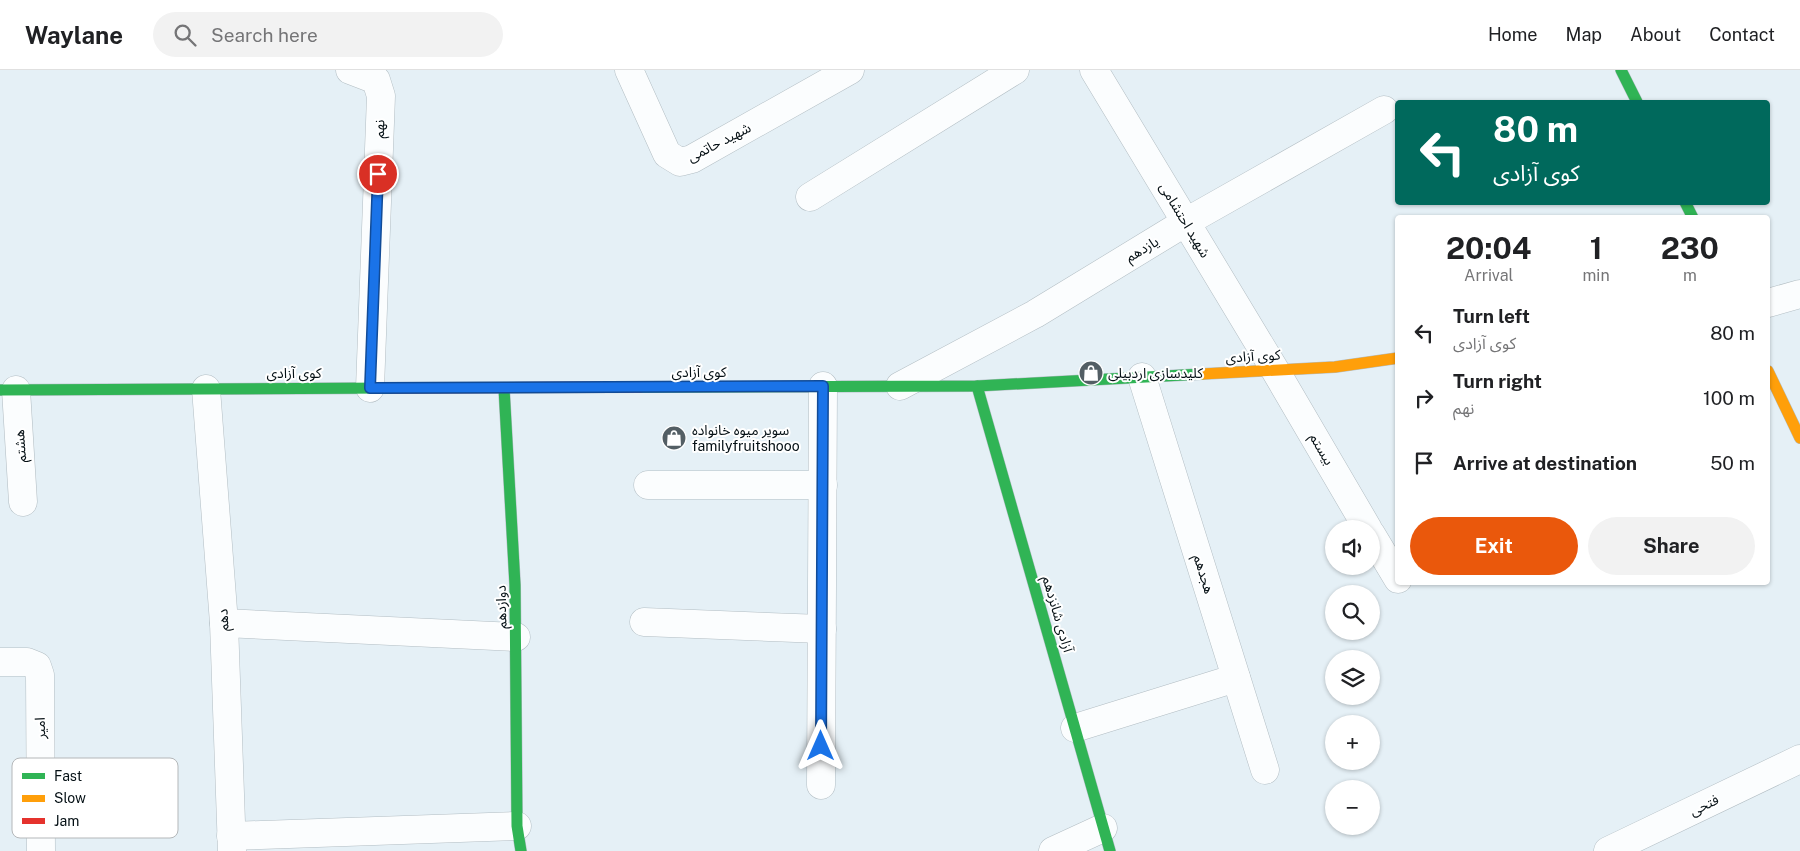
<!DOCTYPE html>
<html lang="en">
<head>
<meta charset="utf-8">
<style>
  :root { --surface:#fff; --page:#f2f2f2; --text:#202124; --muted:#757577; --line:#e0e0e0; --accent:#ea580c }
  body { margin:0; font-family:"Public Sans","Noto Sans Arabic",sans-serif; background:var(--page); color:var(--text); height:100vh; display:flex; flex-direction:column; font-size:19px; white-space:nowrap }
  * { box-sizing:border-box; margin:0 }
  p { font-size:16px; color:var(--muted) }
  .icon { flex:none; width:28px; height:28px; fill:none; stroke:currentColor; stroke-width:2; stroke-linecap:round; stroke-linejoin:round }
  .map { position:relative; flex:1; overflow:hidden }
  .drawer { position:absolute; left:1395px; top:145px; width:375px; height:370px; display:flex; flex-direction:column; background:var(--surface); border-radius:5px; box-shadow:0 1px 4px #0004 }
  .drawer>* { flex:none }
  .guide { position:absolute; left:1395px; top:30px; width:375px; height:105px; border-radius:5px; box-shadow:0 1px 4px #0004; background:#00695c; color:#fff; overflow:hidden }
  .fabs { position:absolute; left:1325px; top:450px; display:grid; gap:10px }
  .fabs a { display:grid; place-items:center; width:55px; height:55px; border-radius:50%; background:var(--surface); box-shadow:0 1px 4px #0004; font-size:25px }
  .pin { position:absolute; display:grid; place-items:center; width:42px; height:42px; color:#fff; margin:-21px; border:2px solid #fff; border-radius:50%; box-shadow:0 1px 5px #0007 }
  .me { position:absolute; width:55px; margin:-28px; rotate:0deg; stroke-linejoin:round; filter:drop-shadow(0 0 4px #0008) }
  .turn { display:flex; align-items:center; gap:18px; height:105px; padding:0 15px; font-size:22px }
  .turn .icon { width:65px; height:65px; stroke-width:2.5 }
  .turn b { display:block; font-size:35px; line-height:42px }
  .eta { display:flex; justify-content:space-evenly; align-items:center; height:85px; text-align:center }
  .eta b { font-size:30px; font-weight:700; line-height:35px }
  .action { display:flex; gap:10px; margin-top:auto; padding:10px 15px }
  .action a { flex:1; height:58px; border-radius:30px; background:var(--accent); color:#fff; font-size:20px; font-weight:700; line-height:58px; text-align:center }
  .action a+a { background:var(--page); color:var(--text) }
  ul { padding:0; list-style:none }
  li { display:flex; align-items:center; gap:15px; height:65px; padding:0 15px }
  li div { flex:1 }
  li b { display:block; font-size:19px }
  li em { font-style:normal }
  header { display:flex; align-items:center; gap:30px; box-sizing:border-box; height:70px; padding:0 25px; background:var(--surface); border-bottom:1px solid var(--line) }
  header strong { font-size:24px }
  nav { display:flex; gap:28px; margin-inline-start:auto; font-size:18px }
  .search { width:350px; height:45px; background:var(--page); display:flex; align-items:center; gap:12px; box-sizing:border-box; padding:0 18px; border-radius:28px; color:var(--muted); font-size:19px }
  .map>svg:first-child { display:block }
</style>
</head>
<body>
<header>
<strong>Waylane</strong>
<div class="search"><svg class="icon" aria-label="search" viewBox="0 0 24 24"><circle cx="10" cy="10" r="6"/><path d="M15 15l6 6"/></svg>Search here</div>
<nav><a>Home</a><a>Map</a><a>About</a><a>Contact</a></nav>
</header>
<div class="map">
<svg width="1800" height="781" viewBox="0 0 1800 781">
  <rect width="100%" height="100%" fill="#e5f0f6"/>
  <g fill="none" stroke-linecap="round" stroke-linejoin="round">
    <defs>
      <g id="street">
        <path d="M 350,0 L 376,10 L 381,26 L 370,318"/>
        <path d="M 629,0 L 667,84 L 680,92 L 692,89 L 850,0"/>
        <path d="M 1094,0 L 1275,300 L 1368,459"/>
        <path d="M 810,127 L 1015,0"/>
        <path d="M 1768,233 L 1800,224"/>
        <path d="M 1142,307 L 1265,700"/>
        <path d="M 900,316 L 1035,244 L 1186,152 L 1384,40"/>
        <path d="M 206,319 L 224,553 L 232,781"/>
        <path d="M 16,320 L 23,432"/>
        <path d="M 648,415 L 823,415"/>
        <path d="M 1371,464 L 1398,509"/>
        <path d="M 644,552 L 822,559"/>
        <path d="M 224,553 L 516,567"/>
        <path d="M 0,592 L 27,592 L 37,596 L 40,605 L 41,781"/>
        <path d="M 1075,658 L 1236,608"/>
        <path d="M 821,715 L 823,316"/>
        <path d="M 231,766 L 517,756"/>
        <path d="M 1053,781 L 1103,758"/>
        <path d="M 1608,781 L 1800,689"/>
      </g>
      <g id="fast">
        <path d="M 1621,0 L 1637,32"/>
        <path d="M 1685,132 L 1693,148"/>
        <path d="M 977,316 L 1110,781"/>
        <path d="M 641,317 L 977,316 L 1202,304"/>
        <path d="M 504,318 L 515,515 L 517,756 L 521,781"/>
        <path d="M 0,320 L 391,318"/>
      </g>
      <g id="slow">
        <path d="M 1768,301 L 1800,368"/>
        <path d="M 1202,304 L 1335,297 L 1398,288"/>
      </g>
      <path id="jam" d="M 391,318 L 641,317"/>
    </defs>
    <use href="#street" stroke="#b2bdc3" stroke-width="29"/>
    <use href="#fast" stroke="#b2bdc3" stroke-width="12"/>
    <use href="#slow" stroke="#b2bdc3" stroke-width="12"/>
    <use href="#jam" stroke="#b2bdc3" stroke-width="12"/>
    <use href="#street" stroke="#fbfdfe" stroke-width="28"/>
    <use href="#fast" stroke="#30b455" stroke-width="11"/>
    <use href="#slow" stroke="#ff9f0a" stroke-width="11"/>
    <use href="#jam" stroke="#e5322d" stroke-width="11"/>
  </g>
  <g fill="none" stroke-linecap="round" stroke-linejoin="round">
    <defs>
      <path id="route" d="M 378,104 L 370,318 L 823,316 L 821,676"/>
    </defs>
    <use href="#route" stroke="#114b97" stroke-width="12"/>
    <use href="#route" stroke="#1a73e8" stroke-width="9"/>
  </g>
  <defs>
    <symbol id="shop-disc" viewBox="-11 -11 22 22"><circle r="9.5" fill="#535e64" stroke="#fff"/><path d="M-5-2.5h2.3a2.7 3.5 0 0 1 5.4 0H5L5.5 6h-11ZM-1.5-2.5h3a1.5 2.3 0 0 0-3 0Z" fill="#fff"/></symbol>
  </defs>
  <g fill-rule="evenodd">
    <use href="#shop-disc" x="1077" y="289" width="28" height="28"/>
    <use href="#shop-disc" x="660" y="354" width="28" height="28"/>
  </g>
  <g text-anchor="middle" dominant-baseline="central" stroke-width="4" stroke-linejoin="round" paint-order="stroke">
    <g font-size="14" fill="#051015" stroke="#fff">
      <text transform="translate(379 59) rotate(-88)">نهم</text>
      <text transform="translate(719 72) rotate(-27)">شهید حاتمی</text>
      <text transform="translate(1185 150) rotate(59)">شهید احتشامی</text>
      <text transform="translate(1142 179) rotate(-31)">یازدهم</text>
      <text transform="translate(1253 286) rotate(-3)">کوی آزادی</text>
      <text x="699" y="302">کوی آزادی</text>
      <text x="294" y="303">کوی آزادی</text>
      <text transform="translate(20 376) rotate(-94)">هشتم</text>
      <text transform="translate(1322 379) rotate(60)">بیستم</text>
      <text transform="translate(1204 504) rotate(73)">هجدهم</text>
      <text transform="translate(501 537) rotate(-91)">دوازدهم</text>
      <text transform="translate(1058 544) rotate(74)">آزادی شانزدهم</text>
      <text transform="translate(223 550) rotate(-93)">دهم</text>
      <text transform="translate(40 658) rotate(-91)">امیر</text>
      <text transform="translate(1704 735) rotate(-26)">فتحی</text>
    </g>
    <g font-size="14" fill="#051015" stroke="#fff" text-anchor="start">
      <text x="1108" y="303">کلیدسازی اردبیلی</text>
      <text x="692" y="360">سوپر میوه خانواده<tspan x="692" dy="16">familyfruitshooo</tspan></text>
    </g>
  </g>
  <rect x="12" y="688" width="166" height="80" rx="8" fill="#fff" stroke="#b4b7b9" stroke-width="1"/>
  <rect x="22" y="703" width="23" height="6" fill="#30b455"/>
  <rect x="22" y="725" width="23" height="7" fill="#ff9f0a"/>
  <rect x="22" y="748" width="23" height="6" fill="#e5322d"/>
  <g font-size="14" fill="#051015">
    <text x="54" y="711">Fast</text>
    <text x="54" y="733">Slow</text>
    <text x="54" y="756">Jam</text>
  </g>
</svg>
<div class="fabs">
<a><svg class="icon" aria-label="sound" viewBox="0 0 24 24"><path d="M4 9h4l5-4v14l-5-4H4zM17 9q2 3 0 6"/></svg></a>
<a><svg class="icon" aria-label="search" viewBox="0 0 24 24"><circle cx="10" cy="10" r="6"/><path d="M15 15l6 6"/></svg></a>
<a><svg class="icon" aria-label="layers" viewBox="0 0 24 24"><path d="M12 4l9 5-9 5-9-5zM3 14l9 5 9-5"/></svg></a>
<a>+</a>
<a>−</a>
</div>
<div class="pin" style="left:378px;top:104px;background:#d93025"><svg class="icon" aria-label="arrive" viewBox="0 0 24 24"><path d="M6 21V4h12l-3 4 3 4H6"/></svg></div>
<svg class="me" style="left:821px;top:676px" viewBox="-20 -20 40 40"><path d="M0-17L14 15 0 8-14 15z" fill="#1a73e8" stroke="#fff" stroke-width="4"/></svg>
<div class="guide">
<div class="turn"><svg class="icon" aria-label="left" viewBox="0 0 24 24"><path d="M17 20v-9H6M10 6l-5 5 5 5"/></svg><div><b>80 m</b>کوی آزادی</div></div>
</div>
<section class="drawer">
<div class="eta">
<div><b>20:04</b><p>Arrival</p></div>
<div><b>1</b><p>min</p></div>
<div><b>230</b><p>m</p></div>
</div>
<ul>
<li><svg class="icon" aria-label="left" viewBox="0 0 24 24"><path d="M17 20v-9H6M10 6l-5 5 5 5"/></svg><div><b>Turn left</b><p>کوی آزادی</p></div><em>80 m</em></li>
<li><svg class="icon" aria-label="right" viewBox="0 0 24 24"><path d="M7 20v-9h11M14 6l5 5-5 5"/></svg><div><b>Turn right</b><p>نهم</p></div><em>100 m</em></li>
<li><svg class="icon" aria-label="arrive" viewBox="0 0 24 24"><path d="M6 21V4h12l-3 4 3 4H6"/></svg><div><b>Arrive at destination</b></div><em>50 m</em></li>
</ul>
<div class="action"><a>Exit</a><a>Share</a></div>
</section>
</div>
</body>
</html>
